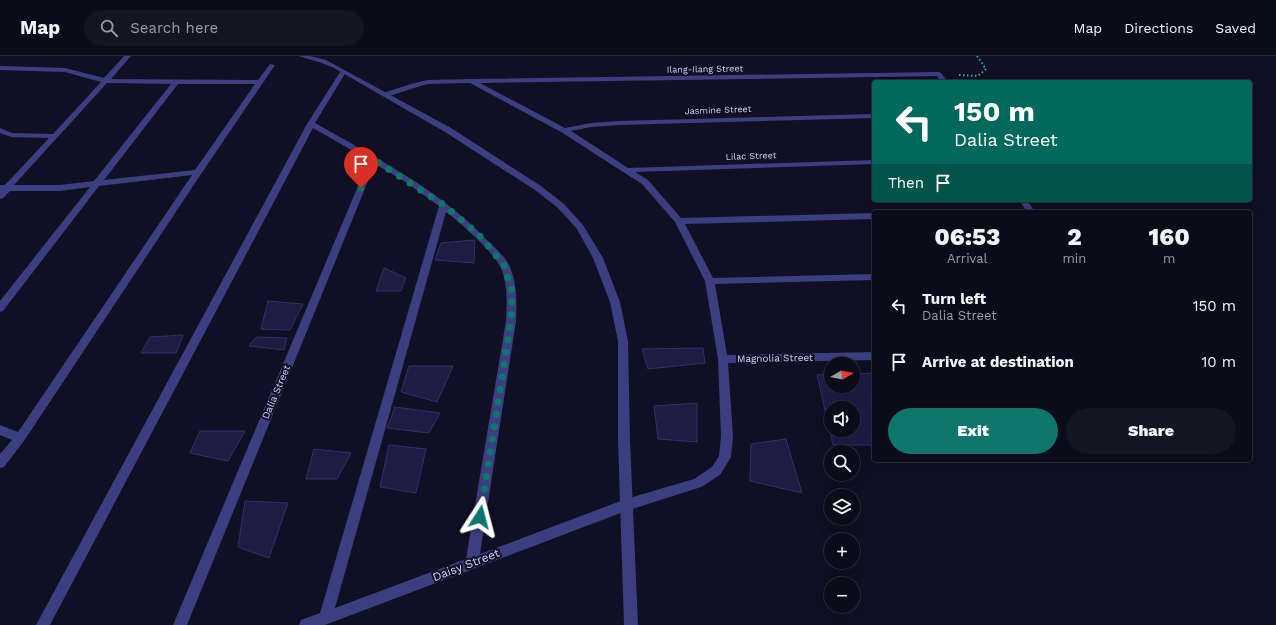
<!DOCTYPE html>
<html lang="en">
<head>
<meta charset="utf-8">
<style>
  :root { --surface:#0c0b1a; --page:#151423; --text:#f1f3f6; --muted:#9a9ba2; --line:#2c2b39; --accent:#0f766e }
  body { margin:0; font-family:"Work Sans",sans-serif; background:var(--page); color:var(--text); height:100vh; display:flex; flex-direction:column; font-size:15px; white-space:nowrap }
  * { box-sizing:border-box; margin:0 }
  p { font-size:13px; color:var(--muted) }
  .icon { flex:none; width:22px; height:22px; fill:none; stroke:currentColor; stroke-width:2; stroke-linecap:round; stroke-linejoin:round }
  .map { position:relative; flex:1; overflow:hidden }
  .panel { position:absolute; left:872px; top:154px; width:380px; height:252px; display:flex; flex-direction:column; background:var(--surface); border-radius:4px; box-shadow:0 4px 16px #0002,0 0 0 1px var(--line) }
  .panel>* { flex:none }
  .top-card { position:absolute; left:872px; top:24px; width:380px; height:122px; border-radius:4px; box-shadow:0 4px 16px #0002,0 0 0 1px var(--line); background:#00695c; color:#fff; overflow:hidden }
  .needle { width:26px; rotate:81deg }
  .tools { position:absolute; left:824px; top:301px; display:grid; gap:8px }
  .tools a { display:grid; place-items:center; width:36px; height:36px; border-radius:50%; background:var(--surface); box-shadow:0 4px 16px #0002,0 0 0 1px var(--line); font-size:20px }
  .pin { position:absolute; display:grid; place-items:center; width:34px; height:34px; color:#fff; margin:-41px -17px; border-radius:50% 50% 50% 0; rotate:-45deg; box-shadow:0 0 4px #0007 }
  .pin .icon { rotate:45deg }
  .me { position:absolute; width:44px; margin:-22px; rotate:9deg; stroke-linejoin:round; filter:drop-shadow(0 0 3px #0008) }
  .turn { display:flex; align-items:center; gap:14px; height:84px; padding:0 16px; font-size:18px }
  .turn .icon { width:52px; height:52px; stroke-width:2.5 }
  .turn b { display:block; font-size:28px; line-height:34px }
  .then { display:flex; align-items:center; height:38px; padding:0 16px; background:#0003; gap:8px; font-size:15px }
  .eta { display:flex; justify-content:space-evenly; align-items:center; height:68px; text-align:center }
  .eta b { font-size:24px; font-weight:800; line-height:28px }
  .action { display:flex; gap:8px; margin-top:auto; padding:8px 16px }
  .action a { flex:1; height:46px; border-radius:24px; background:var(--accent); color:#fff; font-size:16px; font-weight:800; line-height:46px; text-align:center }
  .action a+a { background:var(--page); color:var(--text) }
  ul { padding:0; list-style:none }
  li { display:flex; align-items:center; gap:12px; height:56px; padding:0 16px }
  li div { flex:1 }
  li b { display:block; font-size:15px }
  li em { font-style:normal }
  header { display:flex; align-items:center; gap:24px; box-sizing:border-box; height:56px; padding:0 20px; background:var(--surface); border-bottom:1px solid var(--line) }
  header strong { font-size:19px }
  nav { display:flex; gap:22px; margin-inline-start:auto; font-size:14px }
  .search { width:280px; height:36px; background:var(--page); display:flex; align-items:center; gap:10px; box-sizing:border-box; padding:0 14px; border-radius:22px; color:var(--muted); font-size:15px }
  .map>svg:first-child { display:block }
</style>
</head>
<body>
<header>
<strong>Map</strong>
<div class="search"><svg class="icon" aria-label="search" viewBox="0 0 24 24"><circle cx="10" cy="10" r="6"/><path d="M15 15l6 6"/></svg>Search here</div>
<nav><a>Map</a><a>Directions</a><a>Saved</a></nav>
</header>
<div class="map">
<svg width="1276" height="569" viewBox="0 0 1276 569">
  <rect width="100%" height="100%" fill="#100f23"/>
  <g fill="#201b43" stroke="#352e6e" fill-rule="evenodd">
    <path d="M 475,184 L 474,207 L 435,204 L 441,187 Z"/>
    <path d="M 384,212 L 406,222 L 401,235 L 376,235 Z"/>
    <path d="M 268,245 L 303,248 L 290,274 L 261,273 Z"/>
    <path d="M 183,279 L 176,297 L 141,297 L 150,281 Z"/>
    <path d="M 256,281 L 287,282 L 284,294 L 249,290 Z"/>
    <path d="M 703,292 L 705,307 L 648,313 L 642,293 Z"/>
    <path d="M 409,310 L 453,310 L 437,346 L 401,336 Z"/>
    <path d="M 874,317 L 874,389 L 833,389 L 817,319 L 831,318 L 831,330 L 853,330 L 853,318 ZM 831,352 L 853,352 L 853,374 L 831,374 Z"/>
    <path d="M 697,347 L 697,386 L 658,383 L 654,350 Z"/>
    <path d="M 395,351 L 440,357 L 429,377 L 387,372 Z"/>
    <path d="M 200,375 L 245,375 L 228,405 L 190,397 Z"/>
    <path d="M 786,383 L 802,437 L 750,425 L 751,388 Z"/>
    <path d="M 389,389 L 426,393 L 416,437 L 380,431 Z"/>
    <path d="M 314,393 L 351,397 L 337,423 L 306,423 Z"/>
    <path d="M 245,445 L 288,447 L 269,502 L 238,491 Z"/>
  </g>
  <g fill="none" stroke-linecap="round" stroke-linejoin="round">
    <path stroke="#33b09e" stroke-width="2" stroke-dasharray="1.5 2.5" stroke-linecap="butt" d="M 959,19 L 978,20 L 986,13 L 977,0"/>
    <g fill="#3b3f80" fill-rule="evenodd">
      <path d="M 124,0 L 131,0 L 111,23 L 258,24 L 270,8 L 275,9 L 201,118 L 24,385 L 4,411 L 0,412 L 0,398 L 12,384 L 0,379 L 0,369 L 18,376 L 192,119 L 99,130 L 3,255 L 0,256 L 0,245 L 90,131 L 60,135 L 10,135 L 3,142 L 0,143 L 0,129 L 5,129 L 49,82 L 11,81 L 0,77 L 0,72 L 12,77 L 53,78 L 101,26 L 65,16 L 0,14 L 0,10 L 65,12 L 104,22 ZM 107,27 L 171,28 L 94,125 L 60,129 L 14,129 ZM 178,28 L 255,28 L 195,114 L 104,124 Z"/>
      <path d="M 343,14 L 346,16 L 315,67 C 375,101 438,133 486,183 C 494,191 505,200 510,211 C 517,228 517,247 516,265 L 480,498 L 626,443 L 694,423 L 712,411 L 719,400 L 721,380 L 718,303 L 705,225 L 675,166 L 642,128 L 561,76 L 470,27 L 427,28 L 386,41 L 382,39 L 383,37 L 411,28 L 427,24 L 471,23 L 939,16 L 941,17 L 948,26 L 941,26 L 937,20 L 480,27 L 565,72 L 591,67 L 619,65 L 874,58 L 874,62 L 619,69 L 591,71 L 571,75 L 628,112 L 874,104 L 874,108 L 635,116 L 648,124 L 681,162 L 874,157 L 874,163 L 685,168 L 713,222 L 874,218 L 874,224 L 715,228 L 727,299 L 874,296 L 874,304 L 728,307 L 733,380 L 731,401 L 720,419 L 701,431 L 626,455 L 325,569 L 299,569 L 301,564 L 320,557 L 439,150 L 404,125 L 375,108 L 187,569 L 173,569 L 369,104 L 313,72 L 50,569 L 36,569 L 307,68 L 340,16 ZM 446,156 C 460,166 493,196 500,210 C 508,227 507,247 506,265 L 466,503 L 335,552 Z"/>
      <path d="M 1019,144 L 1027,144 L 1035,156 L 1027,156 Z"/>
    </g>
    <path fill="#3b3f80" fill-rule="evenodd" d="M 298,0 L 310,0 L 326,4 L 451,72 L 541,130 L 564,148 L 583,169 L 603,202 L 620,246 L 628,285 L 630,384 L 638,569 L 624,569 L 618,384 L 618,285 L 610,246 L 593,202 L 577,173 L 558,152 L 535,134 L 445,76 L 332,11 L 322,7 Z"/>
  </g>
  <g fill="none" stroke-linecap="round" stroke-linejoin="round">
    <path stroke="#0f766e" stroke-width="7" stroke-dasharray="0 12.6" d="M 361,132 L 373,103 L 444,149 L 479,179 L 504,209 L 512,236 L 511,265 L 480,461"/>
  </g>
  <g text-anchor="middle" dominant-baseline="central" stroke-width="4" stroke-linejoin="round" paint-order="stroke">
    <g font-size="9" fill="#d3d2fd" stroke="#100f23">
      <text transform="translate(705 13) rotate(-1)">Ilang-Ilang Street</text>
      <text transform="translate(718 54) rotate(-2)">Jasmine Street</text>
      <text transform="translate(751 100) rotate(-2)">Lilac Street</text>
    </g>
    <g font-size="10" fill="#d3d2fd" stroke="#100f23">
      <text transform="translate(775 302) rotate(-1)">Magnolia Street</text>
      <text transform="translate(276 336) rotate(-67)">Dalia Street</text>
    </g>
    <g font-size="12" fill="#d3d2fd" stroke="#100f23">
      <text transform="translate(466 509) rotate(-21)">Daisy Street</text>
    </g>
  </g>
</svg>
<div class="tools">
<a><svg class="needle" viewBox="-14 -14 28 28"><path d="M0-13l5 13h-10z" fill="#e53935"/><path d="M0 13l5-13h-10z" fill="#9a9ba2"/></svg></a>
<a><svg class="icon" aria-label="sound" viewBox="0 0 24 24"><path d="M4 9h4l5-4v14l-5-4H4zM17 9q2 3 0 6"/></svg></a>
<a><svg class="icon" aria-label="search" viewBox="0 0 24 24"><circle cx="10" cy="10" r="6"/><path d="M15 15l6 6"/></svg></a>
<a><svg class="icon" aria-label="layers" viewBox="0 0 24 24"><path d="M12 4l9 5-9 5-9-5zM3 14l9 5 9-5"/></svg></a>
<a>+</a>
<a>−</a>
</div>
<div class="pin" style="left:361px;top:132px;background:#d93025"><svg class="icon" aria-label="arrive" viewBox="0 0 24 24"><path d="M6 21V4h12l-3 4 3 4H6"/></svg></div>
<svg class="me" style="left:480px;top:461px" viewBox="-20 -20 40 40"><path d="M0-17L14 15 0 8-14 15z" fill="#0f766e" stroke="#fff" stroke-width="4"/></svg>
<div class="top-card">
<div class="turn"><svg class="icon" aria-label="left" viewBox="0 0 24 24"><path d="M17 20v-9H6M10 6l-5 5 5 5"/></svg><div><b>150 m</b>Dalia Street</div></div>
<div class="then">Then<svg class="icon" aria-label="arrive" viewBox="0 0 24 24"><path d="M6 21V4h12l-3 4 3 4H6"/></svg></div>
</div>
<section class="panel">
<div class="eta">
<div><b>06:53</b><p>Arrival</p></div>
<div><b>2</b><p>min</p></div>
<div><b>160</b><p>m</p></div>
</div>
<ul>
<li><svg class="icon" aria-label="left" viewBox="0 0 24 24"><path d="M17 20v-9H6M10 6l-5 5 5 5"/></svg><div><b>Turn left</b><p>Dalia Street</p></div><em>150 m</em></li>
<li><svg class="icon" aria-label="arrive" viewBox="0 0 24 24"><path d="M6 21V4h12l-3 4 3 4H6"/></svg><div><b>Arrive at destination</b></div><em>10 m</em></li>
</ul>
<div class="action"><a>Exit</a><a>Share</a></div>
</section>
</div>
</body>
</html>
